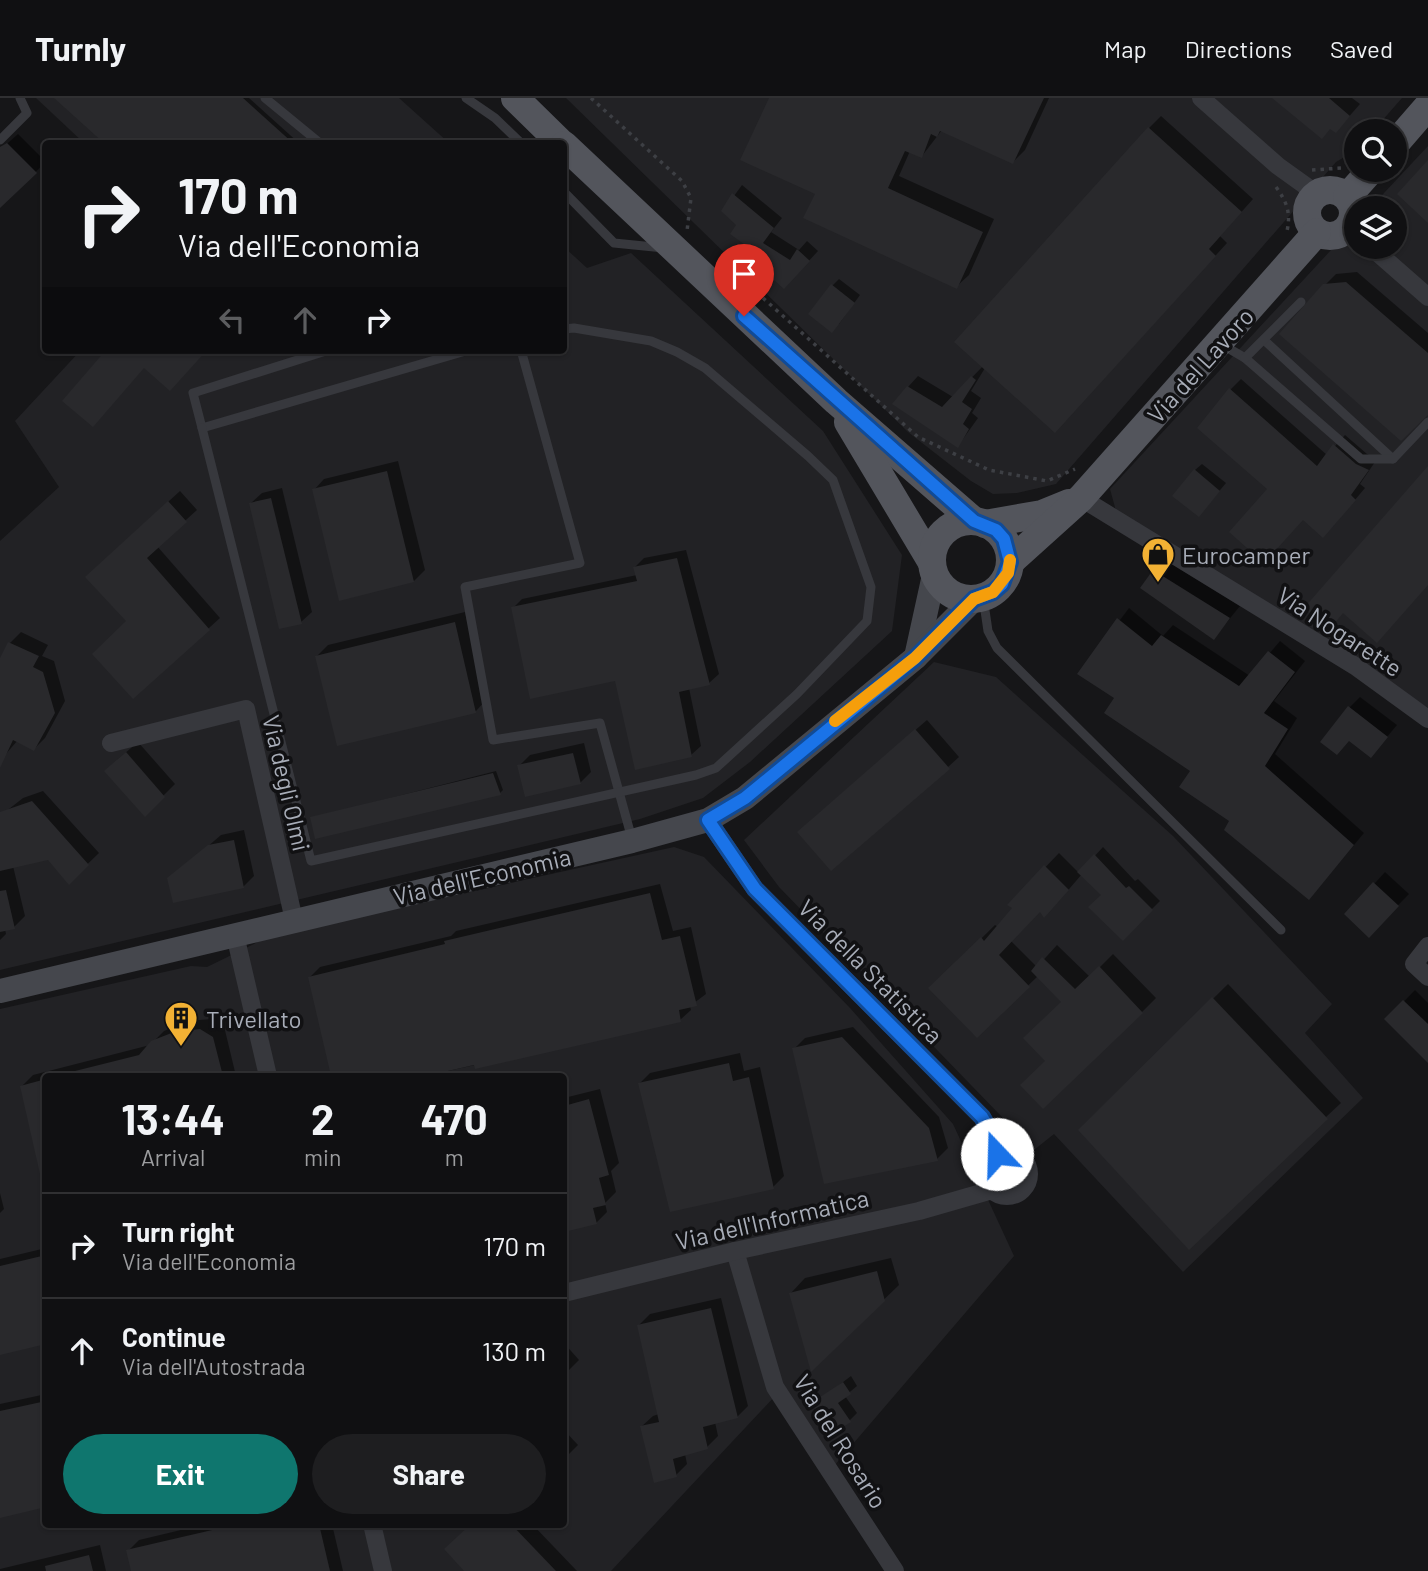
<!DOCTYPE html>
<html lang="en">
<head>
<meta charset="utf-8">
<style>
  :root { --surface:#101012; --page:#1e1e20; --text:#f1f3f6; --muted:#9c9d9f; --line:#303032; --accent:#0f766e }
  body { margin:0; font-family:Barlow,sans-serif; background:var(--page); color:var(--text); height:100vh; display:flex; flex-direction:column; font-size:26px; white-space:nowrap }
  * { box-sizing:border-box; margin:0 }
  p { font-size:23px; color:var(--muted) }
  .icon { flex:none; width:38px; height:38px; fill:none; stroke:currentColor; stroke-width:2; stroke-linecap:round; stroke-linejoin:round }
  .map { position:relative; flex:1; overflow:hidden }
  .drawer { position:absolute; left:42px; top:975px; width:525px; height:455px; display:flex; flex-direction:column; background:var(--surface); border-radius:7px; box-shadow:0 2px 5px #0004,0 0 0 2px var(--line) }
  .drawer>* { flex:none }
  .banner { position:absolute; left:42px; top:42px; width:525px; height:214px; border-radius:7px; box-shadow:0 2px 5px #0004,0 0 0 2px var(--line); background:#101012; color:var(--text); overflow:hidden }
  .fabs { position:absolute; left:1344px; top:21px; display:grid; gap:14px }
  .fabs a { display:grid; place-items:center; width:63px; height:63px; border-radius:50%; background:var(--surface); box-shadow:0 2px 5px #0004,0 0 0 2px var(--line); font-size:35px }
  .pin { position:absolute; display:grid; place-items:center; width:60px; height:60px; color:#fff; margin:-72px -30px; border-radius:50% 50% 50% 0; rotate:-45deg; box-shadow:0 0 7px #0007 }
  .pin .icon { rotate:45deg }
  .me { position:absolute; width:77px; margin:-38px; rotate:339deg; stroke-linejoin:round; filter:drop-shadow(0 0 5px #0008) }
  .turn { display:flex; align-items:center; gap:24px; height:147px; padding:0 21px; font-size:32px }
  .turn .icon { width:91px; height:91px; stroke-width:2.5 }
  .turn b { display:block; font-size:49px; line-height:60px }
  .lanes { display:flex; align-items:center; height:66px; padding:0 21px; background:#0003; justify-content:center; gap:35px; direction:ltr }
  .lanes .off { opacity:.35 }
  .eta { display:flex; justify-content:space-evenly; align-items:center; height:119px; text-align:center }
  .eta b { font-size:42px; font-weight:700; line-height:49px }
  .action { display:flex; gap:14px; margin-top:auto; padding:14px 21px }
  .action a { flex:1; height:80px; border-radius:42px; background:var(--accent); color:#fff; font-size:28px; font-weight:700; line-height:80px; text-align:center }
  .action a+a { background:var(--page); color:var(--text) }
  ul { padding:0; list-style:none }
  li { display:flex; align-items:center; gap:21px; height:105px; padding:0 21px; border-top:2px solid var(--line) }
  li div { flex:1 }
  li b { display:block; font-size:26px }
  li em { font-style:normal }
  header { display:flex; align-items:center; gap:42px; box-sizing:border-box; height:98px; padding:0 35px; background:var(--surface); border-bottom:2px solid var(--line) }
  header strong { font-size:33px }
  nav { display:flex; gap:38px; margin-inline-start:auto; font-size:24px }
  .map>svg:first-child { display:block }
</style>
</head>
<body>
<header>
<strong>Turnly</strong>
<nav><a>Map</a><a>Directions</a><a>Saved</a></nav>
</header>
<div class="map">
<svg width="1428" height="1473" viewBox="0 0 1428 1473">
  <rect width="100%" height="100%" fill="#161618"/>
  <g fill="#222225" fill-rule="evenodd">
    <path d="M 36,0 L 399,0 L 449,45 L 84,45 Z"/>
    <path d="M 566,0 L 1402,0 L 1373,33 L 1356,33 L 1356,52 L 1336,64 L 1056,386 L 1017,395 L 993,396 L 971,383 L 908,334 Z"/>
    <path d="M 1428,48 L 1428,610 L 1116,413 L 1110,391 L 1356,125 L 1356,149 L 1395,149 L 1395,110 L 1370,110 Z"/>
    <path d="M 564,149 L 587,170 L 631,155 L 823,333 L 902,457 L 892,533 L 750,664 L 703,700 L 640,721 L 0,872 L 0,443 L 59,389 L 15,323 L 81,252 L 564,252 Z"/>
    <path d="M 934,564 L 996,579 L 1173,738 L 1332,906 L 1305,935 L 1363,1000 L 1183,1174 L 1054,1036 L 1034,1052 L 779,789 L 744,742 Z"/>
    <path d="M 674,749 L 704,759 L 850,910 L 953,1026 L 1014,1158 L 828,1375 L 776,1297 L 611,1473 L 0,1473 L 0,911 L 191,868 L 207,869 L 270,838 ZM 46,978 L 564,978 L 564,1426 L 46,1426 Z"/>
  </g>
  <g fill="#0007">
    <path d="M 56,0 L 249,0 L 300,46 L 107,46 Z"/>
    <path d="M 771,0 L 1049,0 L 1025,52 L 1013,64 L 942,32 L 922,58 L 910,53 L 899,78 L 994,121 L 969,177 L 957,188 L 817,95 Z"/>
    <path d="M 1288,0 L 1352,0 L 1360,6 L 1346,22 Z"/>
    <path d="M 1161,18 L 1253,101 L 1220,138 L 1227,145 L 1067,321 L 985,270 L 971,293 L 981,300 L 972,315 L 978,320 L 958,348 L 908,289 L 918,278 L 953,299 L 983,268 L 1149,30 Z"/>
    <path d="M 18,36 L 46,64 L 0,108 L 0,52 Z"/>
    <path d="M 742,87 L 782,120 L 771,134 L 799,152 L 807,143 L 818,153 L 794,179 L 773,164 L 723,113 Z"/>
    <path d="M 1357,174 L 1428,235 L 1428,316 L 1324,188 L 1336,176 Z"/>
    <path d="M 839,181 L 860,197 L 839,226 L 832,188 Z"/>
    <path d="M 1241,281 L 1327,357 L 1345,337 L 1367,356 L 1377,361 L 1360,386 L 1365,390 L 1333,428 L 1270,391 L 1230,292 Z"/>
    <path d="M 398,363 L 425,472 L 414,483 L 314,392 L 324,381 Z"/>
    <path d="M 1202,366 L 1226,385 L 1205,410 L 1195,372 Z"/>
    <path d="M 282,390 L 312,514 L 301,524 L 251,405 L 262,395 Z"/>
    <path d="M 180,393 L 197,412 L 157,448 L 220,520 L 133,599 L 128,523 L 98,468 Z"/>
    <path d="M 686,452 L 719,576 L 709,585 L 689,590 L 701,648 L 691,657 L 616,581 L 513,510 L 522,501 L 637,477 L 635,469 L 644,460 Z"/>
    <path d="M 1165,462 L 1240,508 L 1214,540 L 1154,473 Z"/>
    <path d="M 1129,510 L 1163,538 L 1173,527 L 1250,578 L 1280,543 L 1305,563 L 1274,603 L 1297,620 L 1275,656 L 1364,735 L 1319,789 L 1231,723 L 1192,672 L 1117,600 L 1080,575 Z"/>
    <path d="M 465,514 L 486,602 L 476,613 L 317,558 L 328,547 Z"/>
    <path d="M 21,534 L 48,547 L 42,558 L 54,563 L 65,603 L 45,640 L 34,651 L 18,642 L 5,657 L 0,654 L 0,564 L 10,545 Z"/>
    <path d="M 1360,599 L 1397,627 L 1371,658 L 1350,641 L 1350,609 Z"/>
    <path d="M 927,622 L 959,659 L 948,669 L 810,723 Z"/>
    <path d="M 138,644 L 175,686 L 145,716 L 117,662 Z"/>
    <path d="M 584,645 L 591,674 L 580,685 L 519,668 L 530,657 Z"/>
    <path d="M 496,673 L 503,692 L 500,695 L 312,720 Z"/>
    <path d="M 43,693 L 99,755 L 69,784 L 49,760 L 13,768 L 25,818 L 14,829 L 5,831 L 6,836 L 0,842 L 0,718 L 23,700 Z"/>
    <path d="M 244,732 L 254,778 L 243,789 L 178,774 L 221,737 Z"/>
    <path d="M 1103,749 L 1135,783 L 1138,781 L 1160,803 L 1123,840 L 1104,797 L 1082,776 L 1058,804 L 1041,811 L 1011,843 L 1037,869 L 1057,847 L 1090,879 L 1113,856 L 1156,900 L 1142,914 L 1047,963 L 1063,904 L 1038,878 L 977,937 L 931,890 L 995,827 L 998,829 L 1014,810 L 1010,806 L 1059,755 L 1079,775 Z"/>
    <path d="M 1385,774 L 1409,796 L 1369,837 L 1347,816 Z"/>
    <path d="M 660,786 L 673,833 L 691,829 L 706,896 L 690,908 L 691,912 L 680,922 L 425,978 L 333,978 L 310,879 L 320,869 L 451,838 L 456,833 Z"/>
    <path d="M 1228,886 L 1341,1005 L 1326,1019 L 1080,1032 Z"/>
    <path d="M 1415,892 L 1428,905 L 1428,962 L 1387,921 Z"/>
    <path d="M 212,921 L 224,928 L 236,978 L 46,978 L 45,1093 L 22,988 L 33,977 L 150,947 L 164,933 L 186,923 Z"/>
    <path d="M 853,929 L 939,1019 L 948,1050 L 937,1061 L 794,951 L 805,940 Z"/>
    <path d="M 740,955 L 744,973 L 760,969 L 784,1078 L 773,1089 L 639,986 L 650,975 Z"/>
    <path d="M 600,991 L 619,1065 L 611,1073 L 616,1094 L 605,1105 L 607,1114 L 596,1125 L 564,1133 L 564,1000 Z"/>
    <path d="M 0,1095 L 4,1111 L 0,1115 Z"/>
    <path d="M 46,1150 L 46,1245 L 0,1255 L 0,1161 Z"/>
    <path d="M 891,1160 L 899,1187 L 812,1271 L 791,1195 L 805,1180 Z"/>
    <path d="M 721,1200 L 748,1308 L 737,1319 L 715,1324 L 718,1338 L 707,1349 L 685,1356 L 687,1366 L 676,1377 L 642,1328 L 653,1318 L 659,1316 L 639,1227 L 650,1216 Z"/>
    <path d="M 564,1245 L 579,1262 L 564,1277 Z"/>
    <path d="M 851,1278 L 857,1288 L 845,1298 L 857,1315 L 850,1322 L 814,1306 Z"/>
    <path d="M 46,1296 L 46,1408 L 0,1418 L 0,1306 Z"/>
    <path d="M 564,1332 L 578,1347 L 564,1361 Z"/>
    <path d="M 206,1426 L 332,1426 L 343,1473 L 133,1473 L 128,1453 L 139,1442 Z"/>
    <path d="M 473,1426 L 532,1426 L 577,1473 L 465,1473 Z"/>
    <path d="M 100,1447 L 106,1473 L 0,1473 L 0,1471 Z"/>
  </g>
  <g fill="#29292c">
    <path d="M 54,0 L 243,0 L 294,46 L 105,46 Z"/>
    <path d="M 769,0 L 1044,0 L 1013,66 L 940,33 L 937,39 L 931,36 L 922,60 L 905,53 L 888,90 L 983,134 L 957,191 L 803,120 L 815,96 L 740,62 Z"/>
    <path d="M 1272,0 L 1329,0 L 1350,18 L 1336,35 L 1330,31 L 1322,41 Z"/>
    <path d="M 1148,29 L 1242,114 L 1209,151 L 1216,158 L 1055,335 L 954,244 Z"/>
    <path d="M 7,45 L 37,75 L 0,110 L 0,49 Z"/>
    <path d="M 1428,62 L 1428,125 L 1397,96 Z"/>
    <path d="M 732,95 L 774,130 L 763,145 L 790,162 L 797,151 L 810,163 L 784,191 L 764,173 L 770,165 L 730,136 L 736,127 L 721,113 Z"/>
    <path d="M 1346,184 L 1428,255 L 1428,317 L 1401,343 L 1279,236 L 1323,186 Z"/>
    <path d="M 831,186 L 855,205 L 832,235 L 808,216 Z"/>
    <path d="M 106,252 L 207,252 L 170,293 L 144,270 L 93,329 L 62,303 Z"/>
    <path d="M 971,278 L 976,282 L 962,304 L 972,311 L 963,326 L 969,331 L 958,350 L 892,306 L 907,288 L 942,309 Z"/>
    <path d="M 1229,290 L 1317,368 L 1333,346 L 1356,366 L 1369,372 L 1351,397 L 1356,402 L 1323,440 L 1303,422 L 1264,465 L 1229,434 L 1267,391 L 1197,330 Z"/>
    <path d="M 1428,368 L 1428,487 L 1377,545 L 1343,515 L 1329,532 L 1304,510 Z"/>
    <path d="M 1194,371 L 1220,393 L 1199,419 L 1172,398 Z"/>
    <path d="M 387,373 L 414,484 L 339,503 L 312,391 Z"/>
    <path d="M 271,400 L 302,526 L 279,531 L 249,405 Z"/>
    <path d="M 168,403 L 187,424 L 147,460 L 210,532 L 133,601 L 92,556 L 126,523 L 85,479 Z"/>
    <path d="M 677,460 L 710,587 L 679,594 L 692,659 L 635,672 L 615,583 L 530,601 L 511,509 L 637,483 L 633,469 Z"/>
    <path d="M 1153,472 L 1230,520 L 1214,542 L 1140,490 Z"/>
    <path d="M 1117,520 L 1152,548 L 1161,537 L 1239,588 L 1268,553 L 1295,574 L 1264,615 L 1288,631 L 1265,668 L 1354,747 L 1309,802 L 1224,732 L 1229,723 L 1179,689 L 1190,673 L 1104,615 L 1114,600 L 1077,576 Z"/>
    <path d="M 455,524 L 476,615 L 337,648 L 315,558 Z"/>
    <path d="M 8,544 L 39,558 L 33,569 L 43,574 L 55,615 L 34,653 L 13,642 L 0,670 L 0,560 Z"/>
    <path d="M 1348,608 L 1388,639 L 1371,660 L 1349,643 L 1337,657 L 1320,644 Z"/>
    <path d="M 915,631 L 950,671 L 831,773 L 797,734 Z"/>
    <path d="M 126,654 L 165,699 L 145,719 L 104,673 Z"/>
    <path d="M 573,655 L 581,686 L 525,699 L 517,667 Z"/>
    <path d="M 493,675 L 501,697 L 315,741 L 310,719 Z"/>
    <path d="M 32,703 L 89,767 L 69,787 L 48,762 L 0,773 L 0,714 Z"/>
    <path d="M 234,742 L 244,790 L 173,805 L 167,780 L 208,747 Z"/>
    <path d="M 1094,756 L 1126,790 L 1129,788 L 1153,812 L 1123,843 L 1088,809 L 1101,797 L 1077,774 Z"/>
    <path d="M 1044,767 L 1069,792 L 1044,820 L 1040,814 L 999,857 L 1030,889 L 977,940 L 928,890 L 981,839 L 984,843 L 1012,810 L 1007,807 Z"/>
    <path d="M 1373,784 L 1399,808 L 1369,840 L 1344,816 Z"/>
    <path d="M 6,792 L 15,831 L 0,834 L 0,793 Z"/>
    <path d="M 650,795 L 662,842 L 680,838 L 697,908 L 679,912 L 681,924 L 475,971 L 474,967 L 426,978 L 331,978 L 308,879 L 445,846 L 444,843 Z"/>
    <path d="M 1042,859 L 1075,891 L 1099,868 L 1143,915 L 1043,1011 L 1020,987 L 1045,963 L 1023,940 L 1061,904 L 1031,873 Z"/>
    <path d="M 1212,899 L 1328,1021 L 1189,1152 L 1078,1032 Z"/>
    <path d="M 1403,902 L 1428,926 L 1428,965 L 1384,921 Z"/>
    <path d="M 200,931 L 213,939 L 223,978 L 76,978 L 75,973 L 139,957 L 151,943 L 174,934 Z"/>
    <path d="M 842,939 L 929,1030 L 938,1063 L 824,1086 L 792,950 Z"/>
    <path d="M 729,965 L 733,983 L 749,979 L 774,1091 L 670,1114 L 638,985 Z"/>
    <path d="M 46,981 L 46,1075 L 40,1076 L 20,988 Z"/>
    <path d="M 589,1001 L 609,1077 L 599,1080 L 606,1107 L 593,1110 L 597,1126 L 564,1134 L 564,1008 Z"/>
    <path d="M 46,1157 L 46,1246 L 0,1257 L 0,1168 Z"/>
    <path d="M 877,1173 L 885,1203 L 811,1274 L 789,1195 Z"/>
    <path d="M 711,1210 L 738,1320 L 703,1329 L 708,1351 L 673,1361 L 677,1379 L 654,1385 L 640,1328 L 659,1324 L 637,1227 Z"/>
    <path d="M 843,1284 L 851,1296 L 838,1305 L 851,1324 L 832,1336 L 811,1305 Z"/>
    <path d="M 46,1303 L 46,1409 L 0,1420 L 0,1313 Z"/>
    <path d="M 238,1426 L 319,1426 L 330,1473 L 131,1473 L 126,1452 Z"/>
    <path d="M 471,1426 L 511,1426 L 556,1473 L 464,1473 L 444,1451 Z"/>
    <path d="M 89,1457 L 93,1473 L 46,1473 L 45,1468 Z"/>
  </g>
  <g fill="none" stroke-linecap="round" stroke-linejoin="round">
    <g stroke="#3d3f44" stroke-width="3.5" stroke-dasharray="3.5 5" stroke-linecap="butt">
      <path d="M 591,0 L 682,83 L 691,100 L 687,133"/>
      <path d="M 1312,72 L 1342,70"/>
      <path d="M 1276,89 C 1287,104 1291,115 1287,133"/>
      <path d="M 744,183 L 918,339 L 989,372 L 1047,383 L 1075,371"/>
    </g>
    <g stroke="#37383d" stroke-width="9">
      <path d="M 265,0 L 321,46"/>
      <path d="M 466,0 L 495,20 L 522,46"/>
      <path d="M 0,42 L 27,15 L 20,0"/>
      <path d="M 564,94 L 614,145 L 664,150"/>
      <path d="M 1264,242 L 1393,361"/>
      <path d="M 1221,246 L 1245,260 L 1361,361 L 1393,361 L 1428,324"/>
      <path d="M 329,252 L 193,295 L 202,330 L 469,252"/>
      <path d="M 521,252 L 580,465 L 465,489 L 493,642 L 600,625 L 632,741"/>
      <path d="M 1245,260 L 1301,204"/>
      <path d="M 202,330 L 311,763 L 696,677 L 716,670 L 797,596 L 867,523 L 871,489 L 833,382 L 808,358 L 705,270 L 677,254 L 651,243 L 574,230 L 564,231"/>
      <path d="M 983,499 L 988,533 L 997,550 L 1281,832"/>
    </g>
    <g stroke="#37383d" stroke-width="18">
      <path d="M 1201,0 L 1278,68 L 1317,96"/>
      <path d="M 1350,128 L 1356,134"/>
      <path d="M 1371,149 L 1428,199"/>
      <path d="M 1081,400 L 1355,568 L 1428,621"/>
      <path d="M 111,645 L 246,611 L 294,822"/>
      <path d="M 708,722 L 755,791 L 982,1019 L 995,1041 L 997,1056"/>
      <path d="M 235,837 L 268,978"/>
      <path d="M 1428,848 L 1414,866 L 1428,879"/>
      <circle cx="1007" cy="1076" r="22"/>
      <path d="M 735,1153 L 775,1289 L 895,1473"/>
      <path d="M 564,1195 L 735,1153 L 919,1113 L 992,1092"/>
      <path d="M 372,1426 L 383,1473"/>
    </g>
    <g stroke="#45474d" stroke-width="24">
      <path d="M 916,559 L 934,477"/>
      <path d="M 0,893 L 632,743 L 708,722 L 745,700 L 915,560 L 974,501"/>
    </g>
    <g stroke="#53555c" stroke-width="28">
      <path d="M 515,0 L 562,46"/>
      <path d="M 1395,46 L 1428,8"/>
      <path d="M 564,47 L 836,303 L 974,423"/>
      <circle cx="1330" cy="115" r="23"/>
      <path d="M 1347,99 L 1371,72"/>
      <path d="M 848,324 L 931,463"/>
      <circle cx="971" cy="462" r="39"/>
      <path d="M 985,426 L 1042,416 L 1069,405"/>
      <path d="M 1010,464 L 1081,400 L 1317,134"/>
    </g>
  </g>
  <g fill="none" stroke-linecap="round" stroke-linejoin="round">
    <defs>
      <path id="route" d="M 744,218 L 974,423 L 996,432 L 1004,441 L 1010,464 L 1002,486 L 993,494 L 974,501 L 915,560 L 745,700 L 708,722 L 755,791 L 982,1019 L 995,1041 L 997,1056"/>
    </defs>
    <use href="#route" stroke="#114b97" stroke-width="18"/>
    <use href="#route" stroke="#1a73e8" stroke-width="12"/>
    <path stroke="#f59e0b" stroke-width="12" d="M 835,623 L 915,560 L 974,501 L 993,494 L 1008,475 L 1010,462"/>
  </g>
  <defs>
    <symbol id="shop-pin" viewBox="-11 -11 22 30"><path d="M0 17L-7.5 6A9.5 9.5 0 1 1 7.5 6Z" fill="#f2b134" stroke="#111113"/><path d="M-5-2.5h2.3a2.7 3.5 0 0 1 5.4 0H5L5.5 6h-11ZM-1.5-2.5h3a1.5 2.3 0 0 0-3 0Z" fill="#111"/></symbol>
    <symbol id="building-pin" viewBox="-11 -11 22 30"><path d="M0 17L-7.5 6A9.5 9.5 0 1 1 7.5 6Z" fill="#f2b134" stroke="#111113"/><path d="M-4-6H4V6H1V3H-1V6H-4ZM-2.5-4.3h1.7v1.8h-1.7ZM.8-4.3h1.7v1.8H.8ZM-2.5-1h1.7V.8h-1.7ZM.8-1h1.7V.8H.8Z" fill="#111"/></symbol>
  </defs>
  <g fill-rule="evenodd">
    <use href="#shop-pin" x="1139" y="437" width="38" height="52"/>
    <use href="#building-pin" x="162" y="901" width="38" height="52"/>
  </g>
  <g text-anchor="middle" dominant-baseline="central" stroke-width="7" stroke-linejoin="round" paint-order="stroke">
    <g font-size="24" fill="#a8adb8" stroke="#111113">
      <text transform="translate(1200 267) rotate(-48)">Via del Lavoro</text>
      <text transform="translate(1340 533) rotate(33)">Via Nogarette</text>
      <text transform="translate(287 685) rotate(77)">Via degli Olmi</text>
      <text transform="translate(482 778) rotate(-13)">Via dell'Economia</text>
      <text transform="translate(871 873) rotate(45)">Via della Statistica</text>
      <text transform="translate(772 1121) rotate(-13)">Via dell'Informatica</text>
      <text transform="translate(841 1343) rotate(58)">Via del Rosario</text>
    </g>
    <g font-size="24" fill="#a8adb8" stroke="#111113" text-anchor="start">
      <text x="1182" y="456">Eurocamper</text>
      <text x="206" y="920">Trivellato</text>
    </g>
  </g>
</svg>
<div class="fabs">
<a><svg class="icon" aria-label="search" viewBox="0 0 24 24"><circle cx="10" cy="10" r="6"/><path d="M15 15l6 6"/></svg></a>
<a><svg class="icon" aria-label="layers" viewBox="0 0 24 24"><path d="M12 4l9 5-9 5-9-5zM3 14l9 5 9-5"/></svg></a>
</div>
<div class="pin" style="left:744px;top:218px;background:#d93025"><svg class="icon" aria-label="arrive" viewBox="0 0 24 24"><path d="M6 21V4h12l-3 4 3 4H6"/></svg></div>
<svg class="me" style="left:997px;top:1056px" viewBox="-20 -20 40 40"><circle r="19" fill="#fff"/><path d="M0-13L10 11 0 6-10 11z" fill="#1a73e8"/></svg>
<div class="banner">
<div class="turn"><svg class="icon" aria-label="right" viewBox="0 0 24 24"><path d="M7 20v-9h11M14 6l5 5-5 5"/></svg><div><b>170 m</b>Via dell'Economia</div></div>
<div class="lanes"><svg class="icon off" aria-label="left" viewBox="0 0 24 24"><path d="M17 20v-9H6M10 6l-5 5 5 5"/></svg><svg class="icon off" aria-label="ahead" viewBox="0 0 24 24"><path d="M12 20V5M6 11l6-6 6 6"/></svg><svg class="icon" aria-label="right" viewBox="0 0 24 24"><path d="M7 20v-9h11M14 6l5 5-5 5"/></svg></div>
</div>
<section class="drawer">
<div class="eta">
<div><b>13:44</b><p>Arrival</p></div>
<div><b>2</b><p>min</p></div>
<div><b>470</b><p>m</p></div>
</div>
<ul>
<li><svg class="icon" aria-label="right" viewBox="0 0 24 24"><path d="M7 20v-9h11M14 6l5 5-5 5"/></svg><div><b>Turn right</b><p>Via dell'Economia</p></div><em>170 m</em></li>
<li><svg class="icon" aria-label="ahead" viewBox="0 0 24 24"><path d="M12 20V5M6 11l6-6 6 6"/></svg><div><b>Continue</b><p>Via dell'Autostrada</p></div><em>130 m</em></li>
</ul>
<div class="action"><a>Exit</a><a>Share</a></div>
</section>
</div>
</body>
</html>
